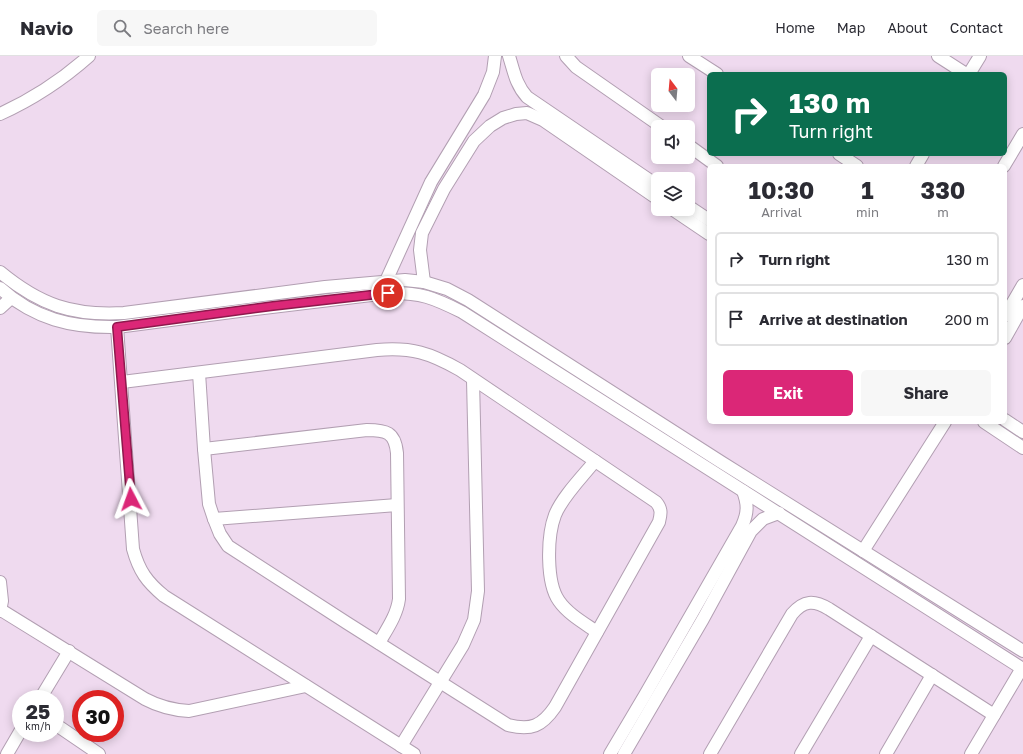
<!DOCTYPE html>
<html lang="en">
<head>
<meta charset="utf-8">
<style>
  :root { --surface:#fff; --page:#f7f7f7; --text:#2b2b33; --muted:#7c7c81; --line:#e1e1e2; --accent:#db2777 }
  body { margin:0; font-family:"Golos Text",sans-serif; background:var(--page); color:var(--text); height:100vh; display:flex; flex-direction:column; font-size:15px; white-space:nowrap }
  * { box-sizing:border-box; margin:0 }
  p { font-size:13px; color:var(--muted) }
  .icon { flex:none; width:22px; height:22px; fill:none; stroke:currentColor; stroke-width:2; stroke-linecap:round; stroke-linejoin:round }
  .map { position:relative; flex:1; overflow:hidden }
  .panel { position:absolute; left:707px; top:108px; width:300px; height:260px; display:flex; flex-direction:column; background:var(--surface); border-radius:6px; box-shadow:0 2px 10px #0003 }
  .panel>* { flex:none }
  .guide { position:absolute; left:707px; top:16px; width:300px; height:84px; border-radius:6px; box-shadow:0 2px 10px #0003; background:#0b6e4f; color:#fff; overflow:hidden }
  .needle { width:26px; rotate:344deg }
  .buttons { position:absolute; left:651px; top:12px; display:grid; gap:8px }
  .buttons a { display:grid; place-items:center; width:44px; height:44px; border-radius:6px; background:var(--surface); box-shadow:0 2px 10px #0003; font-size:20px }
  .speed { position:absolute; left:12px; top:634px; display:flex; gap:8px; font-size:20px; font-weight:700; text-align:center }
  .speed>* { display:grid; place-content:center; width:52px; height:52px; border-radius:50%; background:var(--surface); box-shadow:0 2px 10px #0003; line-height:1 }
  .speed small { font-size:10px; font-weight:400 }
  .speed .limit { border:6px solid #d22; background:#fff; color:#111 }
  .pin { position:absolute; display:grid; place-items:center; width:34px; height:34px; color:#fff; margin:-17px; border:2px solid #fff; border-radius:50%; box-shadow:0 1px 4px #0007 }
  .me { position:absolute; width:44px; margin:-22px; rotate:356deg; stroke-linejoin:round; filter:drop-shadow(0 0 3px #0008) }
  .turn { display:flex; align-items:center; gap:14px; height:84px; padding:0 16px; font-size:18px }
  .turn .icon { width:52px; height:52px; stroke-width:2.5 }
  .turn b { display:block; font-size:28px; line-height:34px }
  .eta { display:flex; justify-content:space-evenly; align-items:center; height:68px; text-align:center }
  .eta b { font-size:24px; font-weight:700; line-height:28px }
  .button { display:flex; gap:8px; margin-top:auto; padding:8px 16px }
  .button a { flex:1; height:46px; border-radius:6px; background:var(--accent); color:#fff; font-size:16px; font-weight:700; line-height:46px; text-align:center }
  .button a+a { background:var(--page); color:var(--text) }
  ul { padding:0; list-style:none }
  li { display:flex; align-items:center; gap:12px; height:54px; margin:0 8px 6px; padding:0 8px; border:2px solid var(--line); border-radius:6px }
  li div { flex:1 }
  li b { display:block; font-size:15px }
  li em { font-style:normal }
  header { display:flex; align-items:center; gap:24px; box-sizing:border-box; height:56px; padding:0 20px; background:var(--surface); border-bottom:1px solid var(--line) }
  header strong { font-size:19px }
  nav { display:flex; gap:22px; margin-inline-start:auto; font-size:14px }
  .search { width:280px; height:36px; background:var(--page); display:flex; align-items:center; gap:10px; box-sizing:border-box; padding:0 14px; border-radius:6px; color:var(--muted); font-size:15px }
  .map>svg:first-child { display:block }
</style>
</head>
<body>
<header>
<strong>Navio</strong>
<div class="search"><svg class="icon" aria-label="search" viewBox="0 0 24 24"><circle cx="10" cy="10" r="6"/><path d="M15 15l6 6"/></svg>Search here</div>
<nav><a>Home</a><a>Map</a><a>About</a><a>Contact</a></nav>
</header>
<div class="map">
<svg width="1023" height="698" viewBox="0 0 1023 698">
  <rect width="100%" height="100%" fill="#efdaef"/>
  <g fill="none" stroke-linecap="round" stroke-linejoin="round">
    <defs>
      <g id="minor">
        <path d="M 509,0 C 514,16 516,29 527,41 L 658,130"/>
        <path d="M 566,0 L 576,11 L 662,71"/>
        <path d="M 689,0 L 717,18"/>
        <path d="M 938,0 L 966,18"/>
        <path d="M 969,18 L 980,0"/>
        <path d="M 0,58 C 33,43 62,24 89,0"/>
        <path d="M 688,89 L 717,110"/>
        <path d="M 839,98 L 857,110"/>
        <path d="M 916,110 L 923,98"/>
        <path d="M 1004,110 L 1023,78"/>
        <path d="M 688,150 L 709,164"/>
        <path d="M 672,153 L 709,178"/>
        <path d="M 0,216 C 40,249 72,260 124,257 L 325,231 L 405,224 L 424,226 L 447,233 L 468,244 L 721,406 L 1023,595"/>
        <path d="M 386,225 L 431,126 L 484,39 L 493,16 L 495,0"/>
        <path d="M 424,226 L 420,194 L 422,177 L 444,133 L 474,85 L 490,70 L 503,62 L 516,58 L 527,57 L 543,64 L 658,143"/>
        <path d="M 0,232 C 34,263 72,272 117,271 L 247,254 L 388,237 C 420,236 434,242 462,256 L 1023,613"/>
        <path d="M 0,252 L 11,242"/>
        <path d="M 1005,260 L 1023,229"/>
        <path d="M 117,271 L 133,493 C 139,515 147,526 164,540 L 414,698"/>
        <path d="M 1005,282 L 1023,250"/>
        <path d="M 122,326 L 377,294 C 412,291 430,297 460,314 L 656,446 C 662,453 661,458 659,466 L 555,651 C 542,670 531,675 508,669 L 347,567 L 228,490 L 220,478 L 214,463 L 209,448 L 204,393 L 199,317"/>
        <path d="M 1005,364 L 1023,376"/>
        <path d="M 984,366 L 1023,392"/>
        <path d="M 204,393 L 367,374 C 386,374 395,376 397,397 L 399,543 C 397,559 387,573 379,587"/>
        <path d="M 595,405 C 583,420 562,441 555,459 C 547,480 546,527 559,545 C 568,558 584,567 597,576"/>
        <path d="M 214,463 L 397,449"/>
        <path d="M 863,495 L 945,366"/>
        <path d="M 0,526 L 2,545 L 0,555"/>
        <path d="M 1,554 L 145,643 C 160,651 172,654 189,655 L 306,630"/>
        <path d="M 40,643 L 69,595"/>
        <path d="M 55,668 L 99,698"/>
        <path d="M 401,690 L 463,589 L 474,564 L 478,535 L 473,324"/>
        <path d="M 7,698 L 21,674"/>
        <path d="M 610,698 L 645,639 L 742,470 C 748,457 748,448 743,435"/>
        <path d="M 624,698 L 703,563 L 751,475 L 763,463 L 779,457"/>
        <path d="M 710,698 L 792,558 C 804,544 814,544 829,553 L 994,659"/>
        <path d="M 801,698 L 871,580"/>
        <path d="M 886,698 L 932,619"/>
        <path d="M 971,698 L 1022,612"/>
      </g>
    </defs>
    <use href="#minor" stroke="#b29fb2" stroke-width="14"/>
    <use href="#minor" stroke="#fff" stroke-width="12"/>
  </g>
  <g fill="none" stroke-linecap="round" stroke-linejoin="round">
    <defs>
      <path id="route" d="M 131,443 L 117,271 L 273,250 L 388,237"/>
    </defs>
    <use href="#route" stroke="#8e194d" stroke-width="10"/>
    <use href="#route" stroke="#db2777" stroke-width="7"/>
  </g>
</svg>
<div class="buttons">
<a><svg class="needle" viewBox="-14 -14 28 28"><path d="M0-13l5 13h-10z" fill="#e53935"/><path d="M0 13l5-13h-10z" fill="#7c7c81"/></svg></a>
<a><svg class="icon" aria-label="sound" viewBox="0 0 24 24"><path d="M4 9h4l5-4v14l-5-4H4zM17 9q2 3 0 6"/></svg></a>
<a><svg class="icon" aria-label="layers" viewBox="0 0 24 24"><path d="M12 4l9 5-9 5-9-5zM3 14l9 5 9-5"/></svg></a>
</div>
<div class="speed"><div>25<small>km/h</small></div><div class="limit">30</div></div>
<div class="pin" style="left:388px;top:237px;background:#d93025"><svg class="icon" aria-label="arrive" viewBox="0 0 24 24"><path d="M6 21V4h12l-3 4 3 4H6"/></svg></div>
<svg class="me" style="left:131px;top:443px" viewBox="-20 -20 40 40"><path d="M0-17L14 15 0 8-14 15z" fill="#db2777" stroke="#fff" stroke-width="4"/></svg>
<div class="guide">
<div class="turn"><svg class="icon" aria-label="right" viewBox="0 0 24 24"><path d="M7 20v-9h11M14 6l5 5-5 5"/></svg><div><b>130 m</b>Turn right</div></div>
</div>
<section class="panel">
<div class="eta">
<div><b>10:30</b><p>Arrival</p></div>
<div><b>1</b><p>min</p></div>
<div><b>330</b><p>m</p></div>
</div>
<ul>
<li><svg class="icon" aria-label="right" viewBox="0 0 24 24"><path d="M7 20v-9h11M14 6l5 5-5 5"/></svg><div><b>Turn right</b></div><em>130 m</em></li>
<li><svg class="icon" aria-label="arrive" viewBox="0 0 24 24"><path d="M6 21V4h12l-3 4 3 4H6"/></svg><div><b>Arrive at destination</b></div><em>200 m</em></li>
</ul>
<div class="button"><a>Exit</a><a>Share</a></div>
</section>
</div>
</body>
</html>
